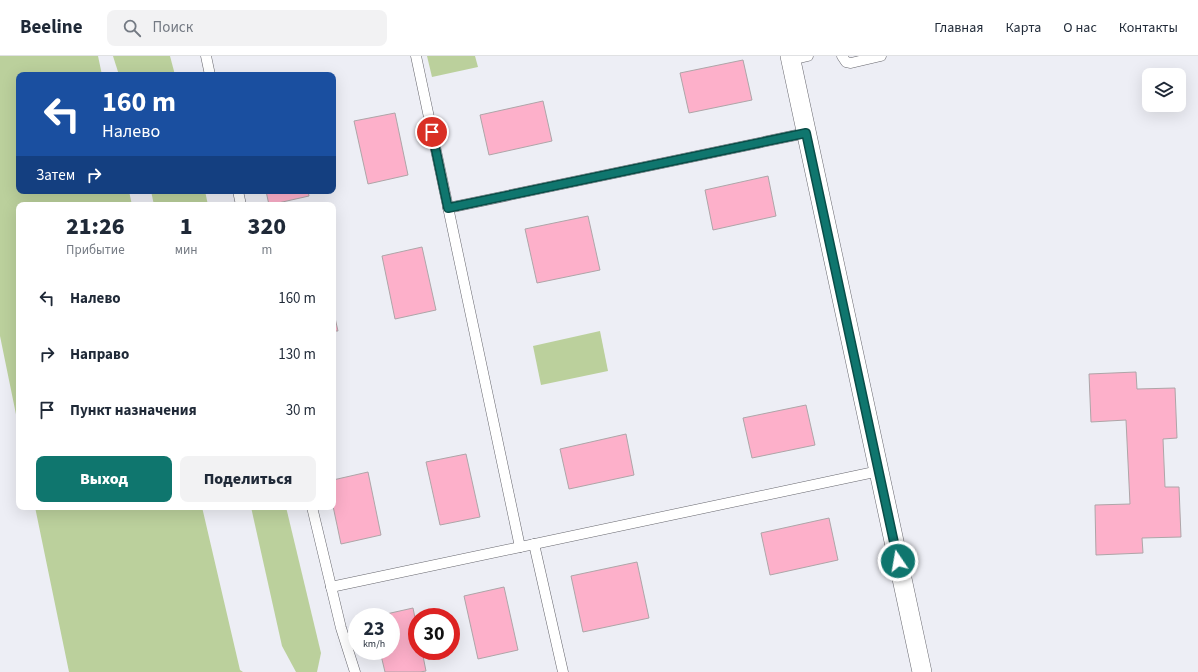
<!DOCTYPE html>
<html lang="ru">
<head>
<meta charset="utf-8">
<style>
  :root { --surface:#fff; --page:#f2f2f3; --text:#1f2937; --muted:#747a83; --line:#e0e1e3; --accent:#0f766e }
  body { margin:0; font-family:"Source Sans 3",sans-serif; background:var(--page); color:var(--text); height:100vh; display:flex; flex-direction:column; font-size:15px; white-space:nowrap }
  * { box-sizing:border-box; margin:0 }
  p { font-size:13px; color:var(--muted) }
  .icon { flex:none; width:22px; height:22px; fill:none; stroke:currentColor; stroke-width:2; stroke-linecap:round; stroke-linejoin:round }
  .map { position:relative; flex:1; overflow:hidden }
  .panel { position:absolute; left:16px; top:146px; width:320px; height:308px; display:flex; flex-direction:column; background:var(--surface); border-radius:8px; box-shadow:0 4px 16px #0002 }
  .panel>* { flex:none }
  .top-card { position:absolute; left:16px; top:16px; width:320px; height:122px; border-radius:8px; box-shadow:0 4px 16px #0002; background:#1a4fa0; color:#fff; overflow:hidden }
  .buttons { position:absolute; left:1142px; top:12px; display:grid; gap:8px }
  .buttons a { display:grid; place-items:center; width:44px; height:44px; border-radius:8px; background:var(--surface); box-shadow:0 4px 16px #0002; font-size:20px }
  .speed { position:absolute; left:348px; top:552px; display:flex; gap:8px; font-size:20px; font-weight:700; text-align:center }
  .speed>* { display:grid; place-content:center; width:52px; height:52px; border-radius:50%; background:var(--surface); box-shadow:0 4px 16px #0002; line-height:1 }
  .speed small { font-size:10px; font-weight:400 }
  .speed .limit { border:6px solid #d22; background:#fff; color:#111 }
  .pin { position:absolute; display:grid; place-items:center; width:34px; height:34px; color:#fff; margin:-17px; border:2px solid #fff; border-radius:50%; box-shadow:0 1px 4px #0007 }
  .me { position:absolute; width:44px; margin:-22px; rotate:348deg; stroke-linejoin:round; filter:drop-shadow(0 0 3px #0008) }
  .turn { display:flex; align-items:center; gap:14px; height:84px; padding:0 20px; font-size:18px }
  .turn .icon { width:52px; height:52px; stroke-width:2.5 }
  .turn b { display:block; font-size:28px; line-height:34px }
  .then { display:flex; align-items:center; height:38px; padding:0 20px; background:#0003; gap:8px; font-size:15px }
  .eta { display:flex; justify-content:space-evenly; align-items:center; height:68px; text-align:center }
  .eta b { font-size:24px; font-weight:800; line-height:28px }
  .cta { display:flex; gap:8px; margin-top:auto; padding:8px 20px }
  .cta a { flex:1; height:46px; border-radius:8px; background:var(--accent); color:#fff; font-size:16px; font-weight:800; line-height:46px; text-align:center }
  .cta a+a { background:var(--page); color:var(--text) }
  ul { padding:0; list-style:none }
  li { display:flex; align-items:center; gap:12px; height:56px; padding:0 20px }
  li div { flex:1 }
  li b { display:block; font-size:15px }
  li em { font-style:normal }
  header { display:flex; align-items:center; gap:24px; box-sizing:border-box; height:56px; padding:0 20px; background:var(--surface); border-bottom:1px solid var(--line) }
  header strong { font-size:19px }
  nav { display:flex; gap:22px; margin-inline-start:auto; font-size:14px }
  .search { width:280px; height:36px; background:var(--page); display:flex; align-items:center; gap:10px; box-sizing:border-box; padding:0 14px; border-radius:8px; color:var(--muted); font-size:15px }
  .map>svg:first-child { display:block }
</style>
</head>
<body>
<header>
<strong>Beeline</strong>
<div class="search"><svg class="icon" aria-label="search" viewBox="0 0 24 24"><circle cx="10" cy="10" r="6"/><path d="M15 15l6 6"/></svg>Поиск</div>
<nav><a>Главная</a><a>Карта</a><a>О нас</a><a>Контакты</a></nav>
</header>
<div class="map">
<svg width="1198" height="616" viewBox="0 0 1198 616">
  <rect width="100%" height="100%" fill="#edeef5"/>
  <g fill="#bbd09c">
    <path d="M 0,0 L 98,0 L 102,19 L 19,19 L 19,135 L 129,135 L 132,149 L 19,149 L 19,373 L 0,280 Z"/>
    <path d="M 113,0 L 170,0 L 175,19 L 119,19 Z"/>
    <path d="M 427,0 L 475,0 L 478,11 L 432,21 Z"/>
    <path d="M 151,135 L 205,135 L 208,149 L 154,149 Z"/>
    <path d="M 600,275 L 608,315 L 541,329 L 533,290 Z"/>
    <path d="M 35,451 L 202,451 L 240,614 L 243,616 L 69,616 Z"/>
    <path d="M 251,451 L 286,451 L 321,597 L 317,616 L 296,616 L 282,590 Z"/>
  </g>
  <g fill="#fdb0ca" stroke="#aea5a8">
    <path d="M 743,4 L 752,44 L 689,57 L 680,17 Z"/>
    <path d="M 543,45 L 552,85 L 489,99 L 480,59 Z"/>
    <path d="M 395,57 L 408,119 L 368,128 L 354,65 Z"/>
    <path d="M 768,120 L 776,160 L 713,174 L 705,134 Z"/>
    <path d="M 266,135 L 308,135 L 309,140 L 269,149 Z"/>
    <path d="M 588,160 L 600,214 L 537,227 L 525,173 Z"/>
    <path d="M 422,191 L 436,254 L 395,263 L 382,200 Z"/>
    <path d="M 333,253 L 338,275 L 333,275 Z"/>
    <path d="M 1136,316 L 1137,333 L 1175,332 L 1177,382 L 1163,383 L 1165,431 L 1179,431 L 1181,481 L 1142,482 L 1143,497 L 1096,499 L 1095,449 L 1130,448 L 1126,364 L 1091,366 L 1089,318 Z"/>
    <path d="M 806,349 L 815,389 L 752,402 L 743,362 Z"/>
    <path d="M 626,378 L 634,419 L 569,433 L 560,393 Z"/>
    <path d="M 466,398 L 480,461 L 440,469 L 426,406 Z"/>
    <path d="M 368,416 L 381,479 L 341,488 L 333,450 L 333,424 Z"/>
    <path d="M 829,462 L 838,504 L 770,519 L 761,477 Z"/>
    <path d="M 637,506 L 649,562 L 583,576 L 571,520 Z"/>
    <path d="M 504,531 L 518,594 L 478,603 L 464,540 Z"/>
    <path d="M 413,552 L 417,572 L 417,595 L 422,595 L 426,615 L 420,616 L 385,616 L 380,595 L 391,595 L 391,561 L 373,561 Z"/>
  </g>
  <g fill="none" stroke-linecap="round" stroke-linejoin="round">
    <defs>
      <g id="service">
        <path d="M 206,0 L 210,19"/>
        <path d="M 416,0 L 520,491"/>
        <path d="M 842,0 L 846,6 L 851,7 L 881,0"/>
        <path d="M 791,4 L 808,0"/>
        <path d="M 238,135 L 241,149"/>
        <path d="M 448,152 L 806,77"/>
        <path d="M 312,451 L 341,572 L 355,616"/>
        <path d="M 534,488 L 563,616"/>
        <path d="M 331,531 L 879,415"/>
      </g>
      <path id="minor" d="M 790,0 L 922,616"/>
    </defs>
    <use href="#service" stroke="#67676e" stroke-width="11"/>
    <use href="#minor" stroke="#67676e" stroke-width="20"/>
    <use href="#service" stroke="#fff" stroke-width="10"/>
    <use href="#minor" stroke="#fff" stroke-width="19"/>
  </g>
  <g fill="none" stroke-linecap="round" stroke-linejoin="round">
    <defs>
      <path id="route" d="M 432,76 L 448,152 L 806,77 L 898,505"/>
    </defs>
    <use href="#route" stroke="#0a4d48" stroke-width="10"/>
    <use href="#route" stroke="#0f766e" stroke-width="7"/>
  </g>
</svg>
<div class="buttons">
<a><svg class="icon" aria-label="layers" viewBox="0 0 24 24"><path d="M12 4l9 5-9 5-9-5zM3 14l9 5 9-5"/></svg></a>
</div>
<div class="speed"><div>23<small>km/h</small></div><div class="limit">30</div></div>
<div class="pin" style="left:432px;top:76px;background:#d93025"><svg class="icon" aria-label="arrive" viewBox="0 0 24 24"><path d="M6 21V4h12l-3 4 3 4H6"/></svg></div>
<svg class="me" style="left:898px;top:505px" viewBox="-20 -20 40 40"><circle r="17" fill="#0f766e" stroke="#fff" stroke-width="3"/><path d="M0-11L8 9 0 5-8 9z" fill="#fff"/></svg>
<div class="top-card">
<div class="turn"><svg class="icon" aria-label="left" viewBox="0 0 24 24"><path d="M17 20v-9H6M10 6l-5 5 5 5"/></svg><div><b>160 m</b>Налево</div></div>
<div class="then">Затем<svg class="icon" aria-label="right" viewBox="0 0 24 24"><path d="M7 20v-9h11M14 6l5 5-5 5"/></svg></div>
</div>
<section class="panel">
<div class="eta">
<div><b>21:26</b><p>Прибытие</p></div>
<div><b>1</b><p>мин</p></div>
<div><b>320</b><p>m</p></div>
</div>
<ul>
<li><svg class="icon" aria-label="left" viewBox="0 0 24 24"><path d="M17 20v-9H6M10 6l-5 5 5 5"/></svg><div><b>Налево</b></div><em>160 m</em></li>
<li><svg class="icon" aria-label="right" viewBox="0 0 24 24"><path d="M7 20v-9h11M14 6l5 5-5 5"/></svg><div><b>Направо</b></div><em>130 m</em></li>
<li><svg class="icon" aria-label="arrive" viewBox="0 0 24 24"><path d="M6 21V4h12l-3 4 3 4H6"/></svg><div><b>Пункт назначения</b></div><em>30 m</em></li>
</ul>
<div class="cta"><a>Выход</a><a>Поделиться</a></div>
</section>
</div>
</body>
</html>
